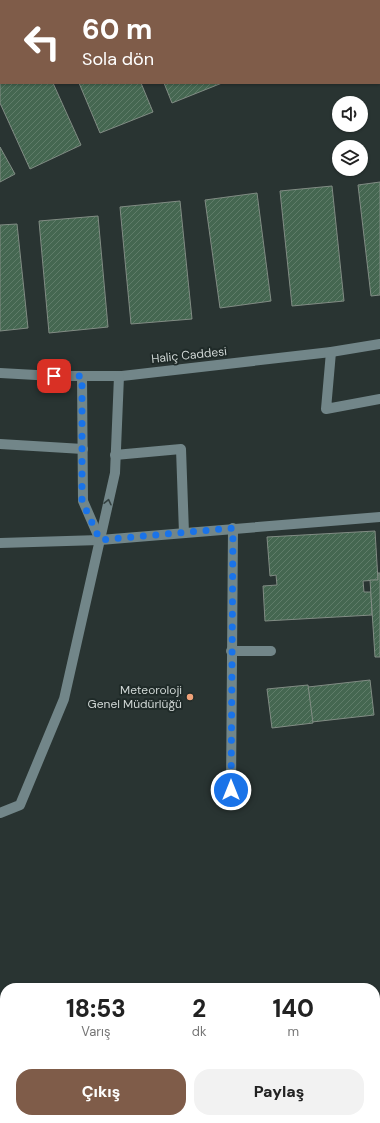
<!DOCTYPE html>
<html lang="tr">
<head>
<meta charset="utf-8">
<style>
  :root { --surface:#fff; --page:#f2f2f2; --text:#222; --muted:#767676; --accent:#7f5c49 }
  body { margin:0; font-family:"DM Sans",sans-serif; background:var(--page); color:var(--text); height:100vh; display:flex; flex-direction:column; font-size:15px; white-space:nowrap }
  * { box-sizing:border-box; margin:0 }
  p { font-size:13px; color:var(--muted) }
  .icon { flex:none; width:22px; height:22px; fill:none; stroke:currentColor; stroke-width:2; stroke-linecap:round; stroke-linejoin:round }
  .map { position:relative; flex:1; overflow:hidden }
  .side { position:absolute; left:0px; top:983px; width:380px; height:140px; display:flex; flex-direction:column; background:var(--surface); border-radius:16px 16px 0 0; box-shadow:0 1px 3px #0004 }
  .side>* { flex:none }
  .banner { position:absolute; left:0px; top:0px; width:380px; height:84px; box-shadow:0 1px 3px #0004; background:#7f5c49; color:#fff; overflow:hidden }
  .controls { position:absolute; left:332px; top:96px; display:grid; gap:8px }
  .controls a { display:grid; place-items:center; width:36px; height:36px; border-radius:50%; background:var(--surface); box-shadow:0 1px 3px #0004; font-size:20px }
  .pin { position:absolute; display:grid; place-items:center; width:34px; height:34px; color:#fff; margin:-17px; border-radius:8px; box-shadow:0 2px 6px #0006 }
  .me { position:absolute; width:44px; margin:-22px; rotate:0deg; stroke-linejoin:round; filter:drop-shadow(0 0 3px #0008) }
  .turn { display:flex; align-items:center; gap:14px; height:84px; padding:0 16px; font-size:18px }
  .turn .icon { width:52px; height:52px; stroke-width:2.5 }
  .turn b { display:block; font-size:28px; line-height:34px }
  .eta { display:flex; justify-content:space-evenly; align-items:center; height:68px; text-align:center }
  .eta b { font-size:24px; font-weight:800; line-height:28px }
  .primary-button { display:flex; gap:8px; margin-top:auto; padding:8px 16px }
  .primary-button a { flex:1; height:46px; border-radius:16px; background:var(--accent); color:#fff; font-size:16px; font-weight:800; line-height:46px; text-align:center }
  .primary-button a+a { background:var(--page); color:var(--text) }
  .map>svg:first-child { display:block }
</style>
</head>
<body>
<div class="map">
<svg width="380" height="1123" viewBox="0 0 380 1123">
  <defs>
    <pattern id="building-hatch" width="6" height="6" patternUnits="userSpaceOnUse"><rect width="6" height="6" fill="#456751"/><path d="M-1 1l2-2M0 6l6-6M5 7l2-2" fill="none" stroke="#5f7c69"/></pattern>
  </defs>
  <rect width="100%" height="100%" fill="#293432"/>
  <g fill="url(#building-hatch)" stroke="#818c84">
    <path d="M 131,0 L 190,0 L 191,1 L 132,1 Z"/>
    <path d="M 216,0 L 278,0 L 279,1 L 217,1 Z"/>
    <rect x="300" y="0" width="56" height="1"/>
    <path d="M 0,64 L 1,64 L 1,83 L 53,83 L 81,145 L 30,169 L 0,103 Z"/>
    <path d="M 79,83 L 141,83 L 153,112 L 100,133 Z"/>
    <path d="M 164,83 L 222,83 L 172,103 Z"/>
    <path d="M 0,147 L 15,174 L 0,182 Z"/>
    <path d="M 380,182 L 380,295 L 371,296 L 358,185 Z"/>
    <path d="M 332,186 L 344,301 L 292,306 L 280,191 Z"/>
    <path d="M 257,193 L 271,301 L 220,308 L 205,200 Z"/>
    <path d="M 180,201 L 192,319 L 131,324 L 120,207 Z"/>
    <path d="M 98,216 L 108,327 L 49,333 L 39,221 Z"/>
    <path d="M 17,224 L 28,328 L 0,331 L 0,225 Z"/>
    <path d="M 375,531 L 378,580 L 363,581 L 364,592 L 371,592 L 372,615 L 265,621 L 263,586 L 277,585 L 276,575 L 270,576 L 267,537 Z"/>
    <path d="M 378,573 L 380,573 L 380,657 L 375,657 L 370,580 L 378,580 Z"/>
    <path d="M 370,680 L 374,715 L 312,722 L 308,687 Z"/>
    <path d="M 308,685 L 313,723 L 272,728 L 267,689 Z"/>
  </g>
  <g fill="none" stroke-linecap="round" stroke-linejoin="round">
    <g stroke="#728689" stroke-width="10">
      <path d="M 331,352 L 326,409 L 380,399"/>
      <path d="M 0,373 L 54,376 L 122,376 L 331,352 L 380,344"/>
      <path d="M 82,376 L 83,501 L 100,540"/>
      <path d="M 0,444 L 83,449"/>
      <path d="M 115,455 L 181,449 L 184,533"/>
      <path d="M 0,543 L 100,540 L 380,517"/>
      <path d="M 231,651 L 271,651"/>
      <path d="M 231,790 L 233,528"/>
      <path d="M 0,813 L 20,805 L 64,699 L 115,473 L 119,376"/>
    </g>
    <g stroke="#b1dae2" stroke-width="10">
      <path d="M 15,1 L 17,0"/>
      <path d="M 0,8 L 1,7"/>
      <path d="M 375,1108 L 380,1108"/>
      <path d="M 212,1123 L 252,1118"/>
    </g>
  </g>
  <defs><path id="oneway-chevron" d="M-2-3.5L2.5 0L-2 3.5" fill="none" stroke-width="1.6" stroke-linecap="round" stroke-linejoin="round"/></defs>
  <use stroke="#344140" href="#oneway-chevron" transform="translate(108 502) rotate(-77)"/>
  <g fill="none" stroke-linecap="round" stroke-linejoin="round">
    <path stroke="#1a73e8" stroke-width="7" stroke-dasharray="0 12.6" d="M 54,376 L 82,376 L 82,501 L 100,540 L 233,528 L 231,790"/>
  </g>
  <circle fill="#f0a279" stroke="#1f2a28" stroke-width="1.5" cx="190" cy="697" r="4"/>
  <g text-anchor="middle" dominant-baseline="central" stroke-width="4" stroke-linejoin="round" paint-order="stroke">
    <g font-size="12" fill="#cfd6d4" stroke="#1f2a28">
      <text transform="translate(189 355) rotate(-6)">Haliç Caddesi</text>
    </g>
    <g font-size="12" fill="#cfd6d4" stroke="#1f2a28" text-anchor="end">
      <text x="182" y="690">Meteoroloji<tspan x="182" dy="14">Genel Müdürlüğü</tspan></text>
    </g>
  </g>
</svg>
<div class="controls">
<a><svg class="icon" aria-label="sound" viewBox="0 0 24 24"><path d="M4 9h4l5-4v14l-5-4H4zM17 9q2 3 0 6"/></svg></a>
<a><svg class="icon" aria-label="layers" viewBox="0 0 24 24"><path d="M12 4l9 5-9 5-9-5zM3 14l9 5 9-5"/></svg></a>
</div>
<div class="pin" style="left:54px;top:376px;background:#d93025"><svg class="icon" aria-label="arrive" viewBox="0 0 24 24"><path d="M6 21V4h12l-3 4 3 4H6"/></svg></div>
<svg class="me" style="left:231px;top:790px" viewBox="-20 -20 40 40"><circle r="17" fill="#1a73e8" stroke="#fff" stroke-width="3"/><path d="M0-11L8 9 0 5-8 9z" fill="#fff"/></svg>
<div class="banner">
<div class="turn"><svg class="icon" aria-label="left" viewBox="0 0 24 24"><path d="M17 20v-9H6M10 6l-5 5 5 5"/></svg><div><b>60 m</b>Sola dön</div></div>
</div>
<section class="side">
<div class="eta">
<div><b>18:53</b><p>Varış</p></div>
<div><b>2</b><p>dk</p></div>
<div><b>140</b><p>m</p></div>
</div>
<div class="primary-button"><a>Çıkış</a><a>Paylaş</a></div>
</section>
</div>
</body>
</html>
